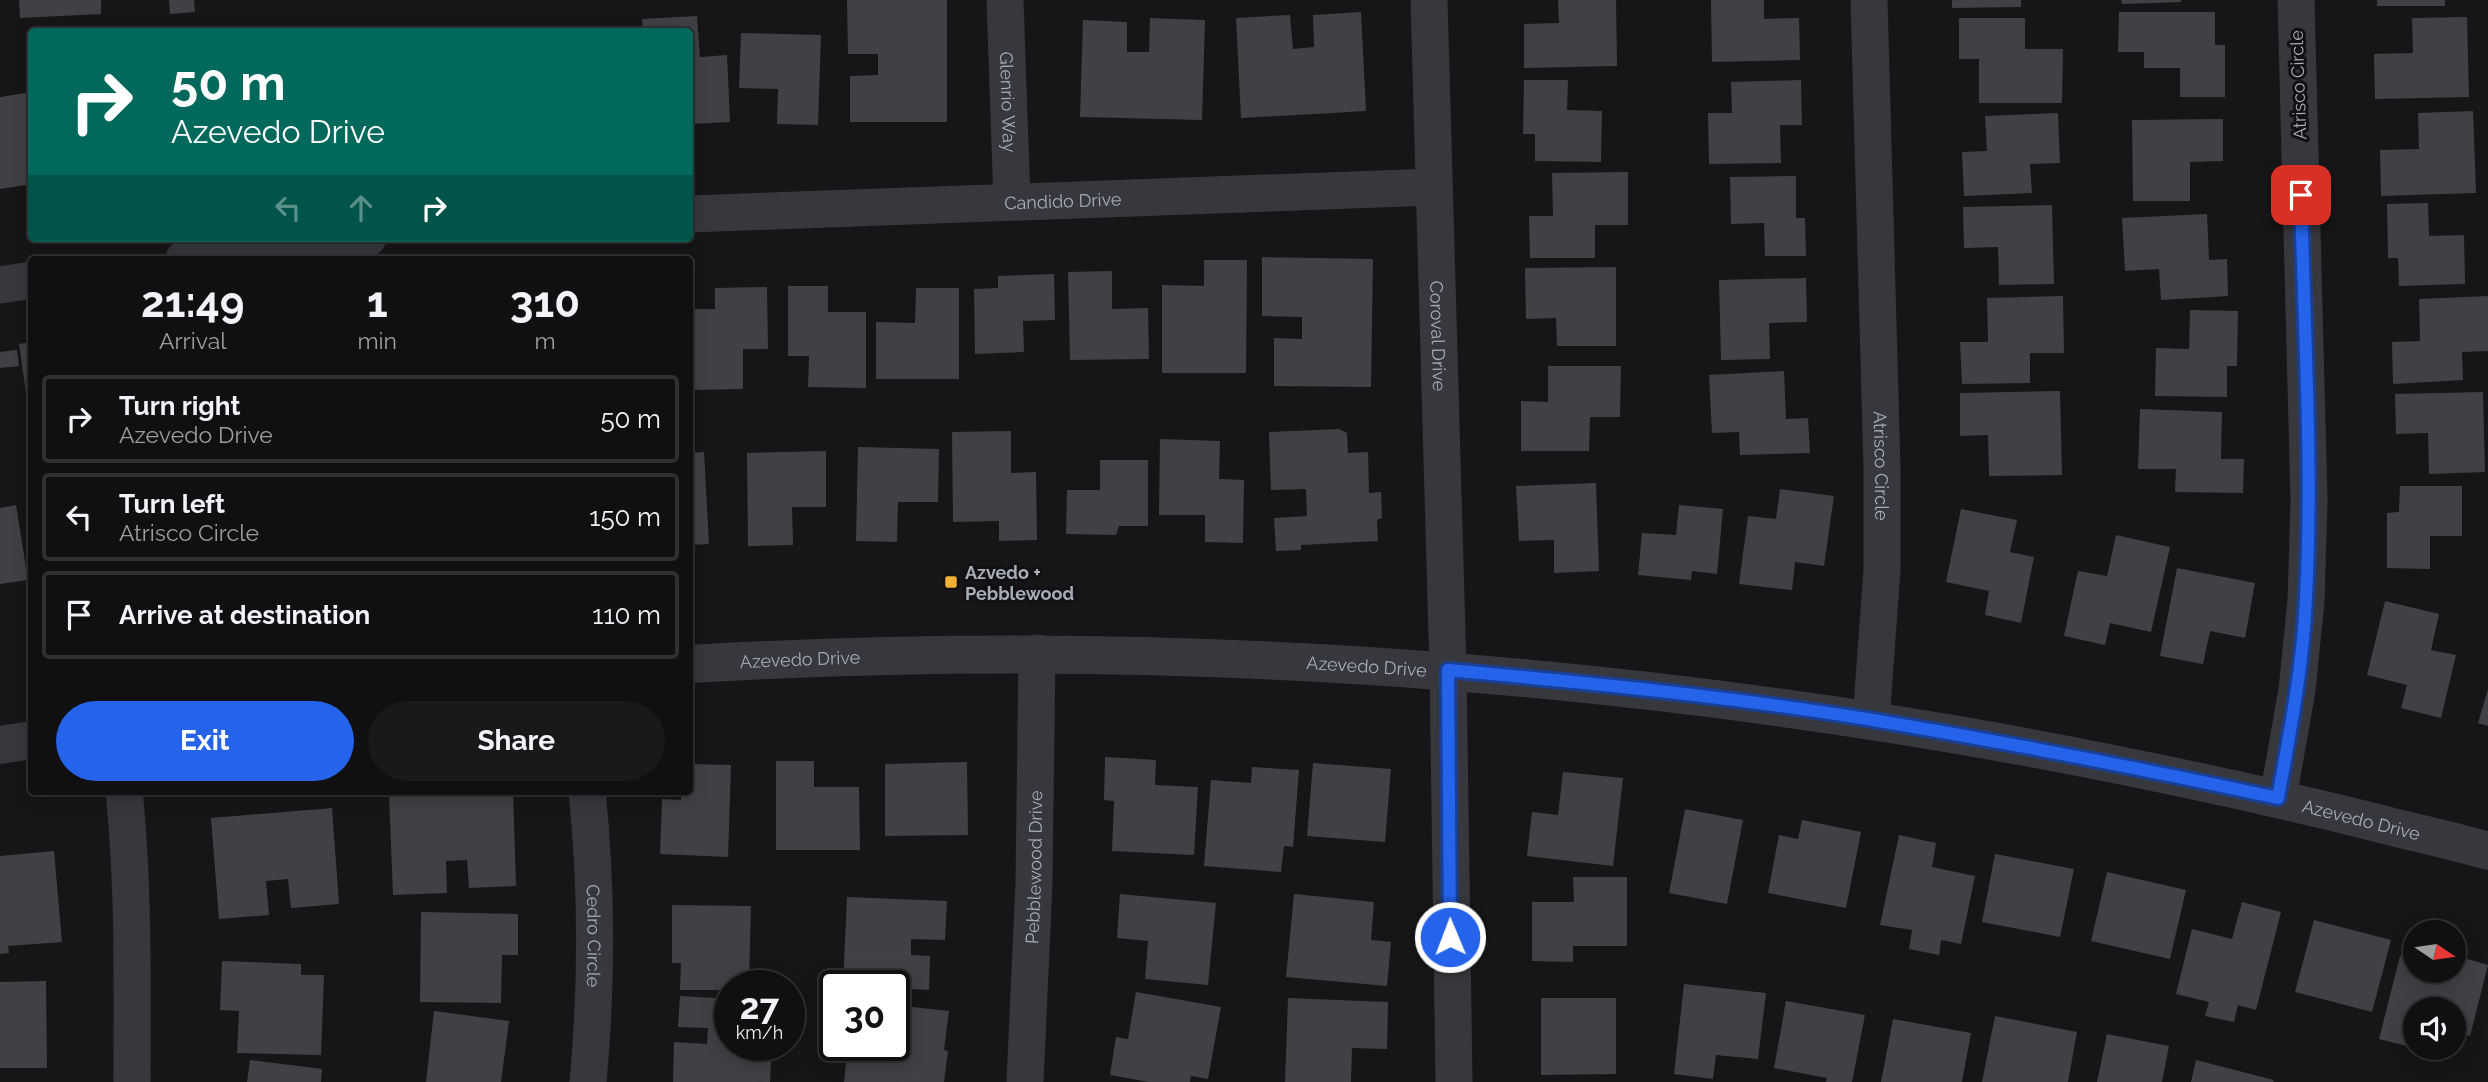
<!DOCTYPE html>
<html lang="en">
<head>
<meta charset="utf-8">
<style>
  :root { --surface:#101012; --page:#19191b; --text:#f1f3f6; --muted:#9c9d9f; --line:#303032; --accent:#2563eb }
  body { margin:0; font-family:Raleway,sans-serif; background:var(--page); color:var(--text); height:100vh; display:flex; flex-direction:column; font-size:26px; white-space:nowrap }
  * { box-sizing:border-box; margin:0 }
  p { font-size:23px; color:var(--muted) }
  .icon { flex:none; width:38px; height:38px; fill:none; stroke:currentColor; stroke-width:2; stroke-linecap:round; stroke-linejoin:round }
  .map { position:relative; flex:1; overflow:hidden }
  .sheet { position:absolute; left:28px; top:256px; width:665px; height:539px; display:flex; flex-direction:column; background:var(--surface); border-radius:7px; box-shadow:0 4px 18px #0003,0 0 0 2px var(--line) }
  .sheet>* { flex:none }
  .banner { position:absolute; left:28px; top:28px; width:665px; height:214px; border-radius:7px; box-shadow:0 4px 18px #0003,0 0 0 2px var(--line); background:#00695c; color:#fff; overflow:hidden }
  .needle { width:46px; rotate:103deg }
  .buttons { position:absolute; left:2403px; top:920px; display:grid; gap:14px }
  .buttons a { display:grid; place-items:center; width:63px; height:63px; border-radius:50%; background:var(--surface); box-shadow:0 4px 18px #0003,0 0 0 2px var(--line); font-size:35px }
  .speed { position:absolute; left:714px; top:970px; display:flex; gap:14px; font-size:35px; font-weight:700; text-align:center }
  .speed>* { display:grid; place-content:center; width:91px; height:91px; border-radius:50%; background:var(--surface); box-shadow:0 4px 18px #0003,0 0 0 2px var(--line); line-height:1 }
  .speed small { font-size:18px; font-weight:400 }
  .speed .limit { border:4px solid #111; border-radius:10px; background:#fff; color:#111 }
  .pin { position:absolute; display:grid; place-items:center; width:60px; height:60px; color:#fff; margin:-30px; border-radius:14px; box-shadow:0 4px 10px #0006 }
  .me { position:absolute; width:77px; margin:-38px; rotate:359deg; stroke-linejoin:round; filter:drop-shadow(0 0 5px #0008) }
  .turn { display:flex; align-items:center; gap:24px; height:147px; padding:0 28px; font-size:32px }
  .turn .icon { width:91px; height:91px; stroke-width:2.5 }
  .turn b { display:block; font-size:49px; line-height:60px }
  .lanes { display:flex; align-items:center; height:66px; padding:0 28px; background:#0003; justify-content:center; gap:35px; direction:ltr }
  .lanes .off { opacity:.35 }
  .eta { display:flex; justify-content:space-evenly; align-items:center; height:119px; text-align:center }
  .eta b { font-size:42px; font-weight:700; line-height:49px }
  .primary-button { display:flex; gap:14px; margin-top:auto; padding:14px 28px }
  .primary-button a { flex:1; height:80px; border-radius:42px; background:var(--accent); color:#fff; font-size:28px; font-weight:700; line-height:80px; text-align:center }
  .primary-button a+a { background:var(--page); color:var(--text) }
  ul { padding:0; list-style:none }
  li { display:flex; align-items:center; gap:21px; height:88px; margin:0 14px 10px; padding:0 14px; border:4px solid var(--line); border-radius:7px }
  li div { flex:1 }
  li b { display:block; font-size:26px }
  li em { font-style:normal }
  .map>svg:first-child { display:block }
</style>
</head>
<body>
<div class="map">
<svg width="2488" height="1082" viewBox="0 0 2488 1082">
  <rect width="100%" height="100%" fill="#161618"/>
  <g fill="#404145">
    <path d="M 19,0 L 101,0 L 101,14 L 20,18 Z"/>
    <path d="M 169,0 L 194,0 L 195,12 L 170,14 Z"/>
    <path d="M 847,0 L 947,0 L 947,122 L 850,122 L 850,76 L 878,75 L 878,54 L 848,54 Z"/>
    <path d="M 1558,0 L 1616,0 L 1617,66 L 1524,68 L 1524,24 L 1559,23 Z"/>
    <path d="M 1711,0 L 1764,0 L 1764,19 L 1799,18 L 1800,60 L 1712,62 Z"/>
    <path d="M 1952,0 L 2021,0 L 2021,7 L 1952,8 Z"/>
    <path d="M 2121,0 L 2181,0 L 2181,2 L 2122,4 Z"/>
    <rect x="2377" y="0" width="68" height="6"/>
    <path d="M 1361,12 L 1366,111 L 1241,118 L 1236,18 L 1290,15 L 1293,49 L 1314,47 L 1313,15 Z"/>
    <path d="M 2119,12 L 2215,12 L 2215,45 L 2225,45 L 2225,97 L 2180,97 L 2180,68 L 2144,68 L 2144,52 L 2118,52 Z"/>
    <path d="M 697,16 L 700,57 L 727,55 L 730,122 L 690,124 L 690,32 L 643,32 L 642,19 Z"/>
    <path d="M 2467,17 L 2469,97 L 2375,99 L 2374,54 L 2413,53 L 2412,18 Z"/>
    <path d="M 1150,18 L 1205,20 L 1202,120 L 1080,117 L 1083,20 L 1127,22 L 1127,52 L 1149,52 Z"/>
    <path d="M 1959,18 L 2025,18 L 2025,49 L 2063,49 L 2062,103 L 1979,103 L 1979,59 L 1959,59 Z"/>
    <path d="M 741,33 L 821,35 L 818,125 L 777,124 L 778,89 L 739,88 Z"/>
    <path d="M 1524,80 L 1568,80 L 1567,110 L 1602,111 L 1601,162 L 1535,161 L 1535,134 L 1523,134 Z"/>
    <path d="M 1801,80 L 1802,125 L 1780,125 L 1781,163 L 1709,164 L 1708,113 L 1732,113 L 1731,82 Z"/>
    <path d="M 32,92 L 32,184 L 0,189 L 0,97 Z"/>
    <path d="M 2473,111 L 2476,193 L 2381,196 L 2380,150 L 2419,149 L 2418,113 Z"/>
    <path d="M 2058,113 L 2060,163 L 2030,164 L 2032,193 L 1964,196 L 1962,152 L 1987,151 L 1985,116 Z"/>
    <path d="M 2223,119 L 2223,161 L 2190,162 L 2190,201 L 2133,201 L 2132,120 Z"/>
    <path d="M 1628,172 L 1628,225 L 1595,225 L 1595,258 L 1530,258 L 1529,216 L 1553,216 L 1552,173 Z"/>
    <path d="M 1796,176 L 1796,218 L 1805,218 L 1806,256 L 1765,256 L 1764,223 L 1731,224 L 1730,177 Z"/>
    <path d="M 2428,203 L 2429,236 L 2464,235 L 2465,284 L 2399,286 L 2398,258 L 2388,258 L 2387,204 Z"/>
    <path d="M 2052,205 L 2054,284 L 1999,285 L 1998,247 L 1964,248 L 1963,207 Z"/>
    <path d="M 2207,214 L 2209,260 L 2227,259 L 2228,296 L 2161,300 L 2159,269 L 2125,271 L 2122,218 Z"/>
    <path d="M 1262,257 L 1373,259 L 1371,387 L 1274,386 L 1274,338 L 1302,339 L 1302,317 L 1262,316 Z"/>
    <path d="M 1204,260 L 1247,260 L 1246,373 L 1162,373 L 1162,285 L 1204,286 Z"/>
    <path d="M 1616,267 L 1616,346 L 1557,346 L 1556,318 L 1526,319 L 1525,268 Z"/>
    <path d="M 1112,271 L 1112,309 L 1148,308 L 1149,359 L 1070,360 L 1068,272 Z"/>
    <path d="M 1054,274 L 1055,320 L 1023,321 L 1024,352 L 975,354 L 974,289 L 998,288 L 998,276 Z"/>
    <path d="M 1806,278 L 1807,322 L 1769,323 L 1770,359 L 1721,360 L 1719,280 Z"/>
    <path d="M 788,286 L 828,286 L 828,312 L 866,312 L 866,388 L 808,387 L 809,356 L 788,356 Z"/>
    <path d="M 767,287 L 768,349 L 743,349 L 743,389 L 690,390 L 690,309 L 715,309 L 715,288 Z"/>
    <path d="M 916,288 L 959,288 L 959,379 L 876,379 L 876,322 L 915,323 Z"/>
    <path d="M 2063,296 L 2064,353 L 2030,353 L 2030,383 L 1962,384 L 1960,342 L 1988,342 L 1987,298 Z"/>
    <path d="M 2488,296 L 2488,351 L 2462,352 L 2463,380 L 2393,384 L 2392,342 L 2420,341 L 2419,299 Z"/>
    <path d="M 2190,310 L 2238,311 L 2237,366 L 2227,366 L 2227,397 L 2155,396 L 2156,348 L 2189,349 Z"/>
    <path d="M 32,342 L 32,421 L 30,421 L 19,344 Z"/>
    <path d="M 17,350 L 19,366 L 0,368 L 0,352 Z"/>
    <path d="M 1548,366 L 1621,366 L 1620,417 L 1590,417 L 1589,451 L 1521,451 L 1521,401 L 1548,402 Z"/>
    <path d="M 1784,371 L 1786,419 L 1808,418 L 1810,453 L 1740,455 L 1739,432 L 1712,433 L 1709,375 Z"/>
    <path d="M 2060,391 L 2062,475 L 1989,476 L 1988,435 L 1960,436 L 1960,393 Z"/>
    <path d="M 2483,392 L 2485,472 L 2429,474 L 2428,433 L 2396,434 L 2395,394 Z"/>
    <path d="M 2140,409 L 2222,412 L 2221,459 L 2244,459 L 2243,493 L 2175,492 L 2176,469 L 2138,469 Z"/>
    <path d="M 1339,429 L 1347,433 L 1348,453 L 1368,452 L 1369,493 L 1381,492 L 1382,518 L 1377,520 L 1378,541 L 1301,545 L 1301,550 L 1276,551 L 1274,518 L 1307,516 L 1306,489 L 1271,490 L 1269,432 Z"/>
    <path d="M 1011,431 L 1011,473 L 1036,472 L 1037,540 L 999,541 L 999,521 L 953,522 L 952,432 Z"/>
    <path d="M 1160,439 L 1220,441 L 1219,479 L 1244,480 L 1243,543 L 1205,542 L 1205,515 L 1159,515 Z"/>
    <path d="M 858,447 L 939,449 L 938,502 L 898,502 L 897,542 L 856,541 Z"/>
    <path d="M 826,451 L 826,507 L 792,507 L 793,545 L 748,546 L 747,453 Z"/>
    <path d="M 704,452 L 709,544 L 690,545 L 690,453 Z"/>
    <path d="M 1100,460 L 1148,460 L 1148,526 L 1119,526 L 1116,535 L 1066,534 L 1067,490 L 1100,490 Z"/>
    <path d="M 1596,483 L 1599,571 L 1554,573 L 1554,540 L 1519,541 L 1516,486 Z"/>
    <path d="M 2400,486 L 2462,486 L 2462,536 L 2430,536 L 2430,569 L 2387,568 L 2387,513 L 2399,512 Z"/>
    <path d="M 1780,489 L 1834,496 L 1824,566 L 1795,562 L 1792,590 L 1739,584 L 1748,516 L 1776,519 Z"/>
    <path d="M 16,505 L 28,580 L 0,584 L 0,508 Z"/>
    <path d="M 1679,505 L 1723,509 L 1717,574 L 1692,571 L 1691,580 L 1638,575 L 1642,533 L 1676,535 Z"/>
    <path d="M 1961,509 L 2017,520 L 2010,552 L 2034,557 L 2021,623 L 1985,615 L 1989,591 L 1946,582 Z"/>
    <path d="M 2116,535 L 2170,547 L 2151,632 L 2110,623 L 2105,645 L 2064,636 L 2078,571 L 2107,576 Z"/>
    <path d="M 2177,568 L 2255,583 L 2245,638 L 2210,631 L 2203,664 L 2160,656 Z"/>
    <path d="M 2385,601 L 2439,614 L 2431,650 L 2456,655 L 2441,718 L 2401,708 L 2407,685 L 2367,675 Z"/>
    <path d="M 2488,689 L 2488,726 L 2478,723 Z"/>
    <path d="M 1105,757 L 1156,760 L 1155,785 L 1198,787 L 1194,855 L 1112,851 L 1114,801 L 1104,800 Z"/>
    <path d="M 776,761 L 814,761 L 814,787 L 859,787 L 860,850 L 776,850 Z"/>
    <path d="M 967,762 L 968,835 L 885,836 L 885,764 Z"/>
    <path d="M 1313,763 L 1391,769 L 1385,842 L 1307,836 Z"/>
    <path d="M 690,764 L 731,765 L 728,857 L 660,854 L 662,799 L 681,800 L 681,791 L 690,791 Z"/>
    <path d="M 1252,767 L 1299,770 L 1293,847 L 1284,846 L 1281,872 L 1204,866 L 1211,780 L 1251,783 Z"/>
    <path d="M 1563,772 L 1623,778 L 1613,866 L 1527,856 L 1532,812 L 1558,815 Z"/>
    <path d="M 471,791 L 513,791 L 516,886 L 469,888 L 467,860 L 446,861 L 447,893 L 393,895 L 389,794 Z"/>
    <path d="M 332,808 L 339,904 L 291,908 L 288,879 L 266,881 L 269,915 L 219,919 L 211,818 Z"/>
    <path d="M 1685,809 L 1743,820 L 1727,904 L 1669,893 Z"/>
    <path d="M 1802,820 L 1861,832 L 1846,908 L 1768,893 L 1779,835 L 1798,839 Z"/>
    <path d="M 1899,835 L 1936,843 L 1932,867 L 1975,876 L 1961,944 L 1941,940 L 1939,955 L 1909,949 L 1912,930 L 1880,925 Z"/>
    <path d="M 54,851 L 62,942 L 8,946 L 9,953 L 0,954 L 0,856 Z"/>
    <path d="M 1995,854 L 2074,869 L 2060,937 L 1982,922 Z"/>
    <path d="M 2107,872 L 2186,890 L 2170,959 L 2091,941 Z"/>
    <path d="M 1573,877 L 1627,877 L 1627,946 L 1573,946 L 1573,962 L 1532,961 L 1532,902 L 1574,902 Z"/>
    <path d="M 1120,894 L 1216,903 L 1208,985 L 1145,979 L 1148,941 L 1117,938 Z"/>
    <path d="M 1294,894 L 1374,902 L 1371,940 L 1391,942 L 1387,986 L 1286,977 Z"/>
    <path d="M 847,897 L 947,901 L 945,940 L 911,939 L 911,955 L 930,956 L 929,990 L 894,988 L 894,985 L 843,985 Z"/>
    <path d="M 2242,902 L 2281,912 L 2256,1010 L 2238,1005 L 2234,1022 L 2205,1016 L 2209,1002 L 2176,994 L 2192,929 L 2232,939 Z"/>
    <path d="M 672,905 L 751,906 L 749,985 L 730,985 L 730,990 L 680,990 L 681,963 L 672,963 Z"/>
    <path d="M 421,912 L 518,914 L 518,955 L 502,955 L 501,1003 L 420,1002 Z"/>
    <path d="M 2314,920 L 2391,940 L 2372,1012 L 2295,992 Z"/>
    <path d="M 2454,955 L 2488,965 L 2470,1036 L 2459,1033 L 2452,1058 L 2419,1049 L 2454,1048 L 2454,1010 L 2415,1010 L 2415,1048 L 2379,1039 L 2400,956 L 2415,960 L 2415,971 L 2454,971 Z"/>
    <path d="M 222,961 L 301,964 L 301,975 L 324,975 L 321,1055 L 237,1053 L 239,1011 L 220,1010 Z"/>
    <path d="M 46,981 L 47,1068 L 0,1068 L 0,982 Z"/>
    <path d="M 1684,984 L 1766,993 L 1758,1059 L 1716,1055 L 1713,1079 L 1674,1074 Z"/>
    <path d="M 1136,992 L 1221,1007 L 1208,1079 L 1191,1076 L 1190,1082 L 1149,1082 L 1110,1075 L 1116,1037 L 1128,1039 Z"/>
    <path d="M 680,996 L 730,999 L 730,1045 L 772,1045 L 770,1082 L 673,1082 L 674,1042 L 707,1044 L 708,1028 L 678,1027 Z"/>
    <path d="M 1288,998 L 1388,1002 L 1387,1049 L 1352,1048 L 1351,1082 L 1285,1082 Z"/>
    <path d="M 1541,998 L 1616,998 L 1616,1074 L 1541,1075 Z"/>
    <path d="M 1786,1001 L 1865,1015 L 1852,1082 L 1826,1082 L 1827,1078 L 1774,1068 Z"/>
    <path d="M 894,1005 L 949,1011 L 944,1050 L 948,1051 L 944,1082 L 844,1082 L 848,1045 L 894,1045 Z"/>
    <path d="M 434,1011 L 509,1021 L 501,1082 L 426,1082 Z"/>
    <path d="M 1995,1016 L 2077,1032 L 2068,1082 L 1982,1082 Z"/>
    <path d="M 1893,1019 L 1971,1033 L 1962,1082 L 1881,1082 Z"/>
    <path d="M 2107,1034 L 2169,1046 L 2162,1082 L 2097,1082 Z"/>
    <path d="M 250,1060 L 322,1069 L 321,1082 L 247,1082 Z"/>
    <path d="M 2196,1060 L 2274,1080 L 2273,1082 L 2191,1082 Z"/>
  </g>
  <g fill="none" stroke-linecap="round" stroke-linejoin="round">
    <g stroke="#37383d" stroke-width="37">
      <path id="s1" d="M 1005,0 L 1012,202"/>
      <path id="s2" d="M 1429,0 L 1448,670 L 1454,1082"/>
      <path id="s3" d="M 1869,0 L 1882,469 L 1882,570 L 1871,720"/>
      <path id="s4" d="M 690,214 L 1434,187"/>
      <path d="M 184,259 L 368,238"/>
      <path d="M 0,285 L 32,280"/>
      <path d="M 124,791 C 134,888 132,985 132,1082"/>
      <path id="s5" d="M 587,791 C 597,888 597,985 588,1082"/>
      <path d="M 2278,798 L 2297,690 L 2306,601 L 2309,501 L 2296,0"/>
      <path id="s6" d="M 1025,1082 L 1034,883 L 1037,653"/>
    </g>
    <g stroke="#37383d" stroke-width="38">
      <path id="s7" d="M 690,664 C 1130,638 1564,665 1998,742 C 2124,765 2249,791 2373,822 C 2411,832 2450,840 2488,851"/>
      <path d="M 0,745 L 32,740"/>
    </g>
  </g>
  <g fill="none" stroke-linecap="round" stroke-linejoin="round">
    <defs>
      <path id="route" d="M 1450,937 L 1448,670 C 1590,683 1733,697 1873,720 C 2009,743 2144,769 2278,798 C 2290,732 2303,666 2306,598 C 2313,464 2304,329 2301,195"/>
    </defs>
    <use href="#route" stroke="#184099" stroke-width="18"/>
    <use href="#route" stroke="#2563eb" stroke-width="12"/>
  </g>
  <rect fill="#f2b134" stroke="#111113" stroke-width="2.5" x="944" y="575" width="14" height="14" rx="3.5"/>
  <g text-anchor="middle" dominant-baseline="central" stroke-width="6" stroke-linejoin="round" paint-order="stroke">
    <g font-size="18" fill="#a8adb8" stroke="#111113">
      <text transform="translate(2298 85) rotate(-92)">Atrisco Circle</text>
      <text stroke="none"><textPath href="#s1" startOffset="102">Glenrio Way</textPath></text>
      <text stroke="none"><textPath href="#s4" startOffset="373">Candido Drive</textPath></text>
      <text stroke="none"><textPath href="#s2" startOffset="336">Coroval Drive</textPath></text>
      <text stroke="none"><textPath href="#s3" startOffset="466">Atrisco Circle</textPath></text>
      <text stroke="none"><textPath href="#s7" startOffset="110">Azevedo Drive</textPath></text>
      <text stroke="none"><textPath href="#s7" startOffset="677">Azevedo Drive</textPath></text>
      <text stroke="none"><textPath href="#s7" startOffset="1685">Azevedo Drive</textPath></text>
      <text stroke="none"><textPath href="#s6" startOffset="215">Pebblewood Drive</textPath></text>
      <text stroke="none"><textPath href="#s5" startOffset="145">Cedro Circle</textPath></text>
    </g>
    <g font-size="18" font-weight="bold" fill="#a8adb8" stroke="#111113" text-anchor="start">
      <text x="965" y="572">Azvedo +<tspan x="965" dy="21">Pebblewood</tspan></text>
    </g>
  </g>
</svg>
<div class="buttons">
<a><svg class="needle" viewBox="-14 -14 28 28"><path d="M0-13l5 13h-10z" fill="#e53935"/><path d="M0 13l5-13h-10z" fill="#9c9d9f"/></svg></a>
<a><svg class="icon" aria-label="sound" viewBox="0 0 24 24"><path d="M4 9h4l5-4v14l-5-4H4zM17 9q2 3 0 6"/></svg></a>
</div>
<div class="speed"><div>27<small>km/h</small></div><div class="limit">30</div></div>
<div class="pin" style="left:2301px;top:195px;background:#d93025"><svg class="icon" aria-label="arrive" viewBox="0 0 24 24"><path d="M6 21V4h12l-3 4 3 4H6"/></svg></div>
<svg class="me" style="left:1450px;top:937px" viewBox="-20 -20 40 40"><circle r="17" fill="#2563eb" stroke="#fff" stroke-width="3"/><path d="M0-11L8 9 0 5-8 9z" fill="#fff"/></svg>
<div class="banner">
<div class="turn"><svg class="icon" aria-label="right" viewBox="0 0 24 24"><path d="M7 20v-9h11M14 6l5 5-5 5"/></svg><div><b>50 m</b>Azevedo Drive</div></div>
<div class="lanes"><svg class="icon off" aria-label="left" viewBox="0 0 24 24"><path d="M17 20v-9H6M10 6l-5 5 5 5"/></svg><svg class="icon off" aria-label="ahead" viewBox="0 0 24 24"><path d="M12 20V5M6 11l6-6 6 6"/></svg><svg class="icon" aria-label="right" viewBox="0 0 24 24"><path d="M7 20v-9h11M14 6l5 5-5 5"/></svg></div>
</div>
<section class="sheet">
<div class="eta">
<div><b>21:49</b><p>Arrival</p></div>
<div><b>1</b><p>min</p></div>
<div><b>310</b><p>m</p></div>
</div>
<ul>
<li><svg class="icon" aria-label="right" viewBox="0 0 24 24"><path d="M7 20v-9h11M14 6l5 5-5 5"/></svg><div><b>Turn right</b><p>Azevedo Drive</p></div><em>50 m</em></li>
<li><svg class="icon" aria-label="left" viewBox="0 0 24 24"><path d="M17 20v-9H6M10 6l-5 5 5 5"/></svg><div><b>Turn left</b><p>Atrisco Circle</p></div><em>150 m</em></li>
<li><svg class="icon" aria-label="arrive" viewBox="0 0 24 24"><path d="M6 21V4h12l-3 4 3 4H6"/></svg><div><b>Arrive at destination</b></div><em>110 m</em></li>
</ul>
<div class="primary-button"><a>Exit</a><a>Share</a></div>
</section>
</div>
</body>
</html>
